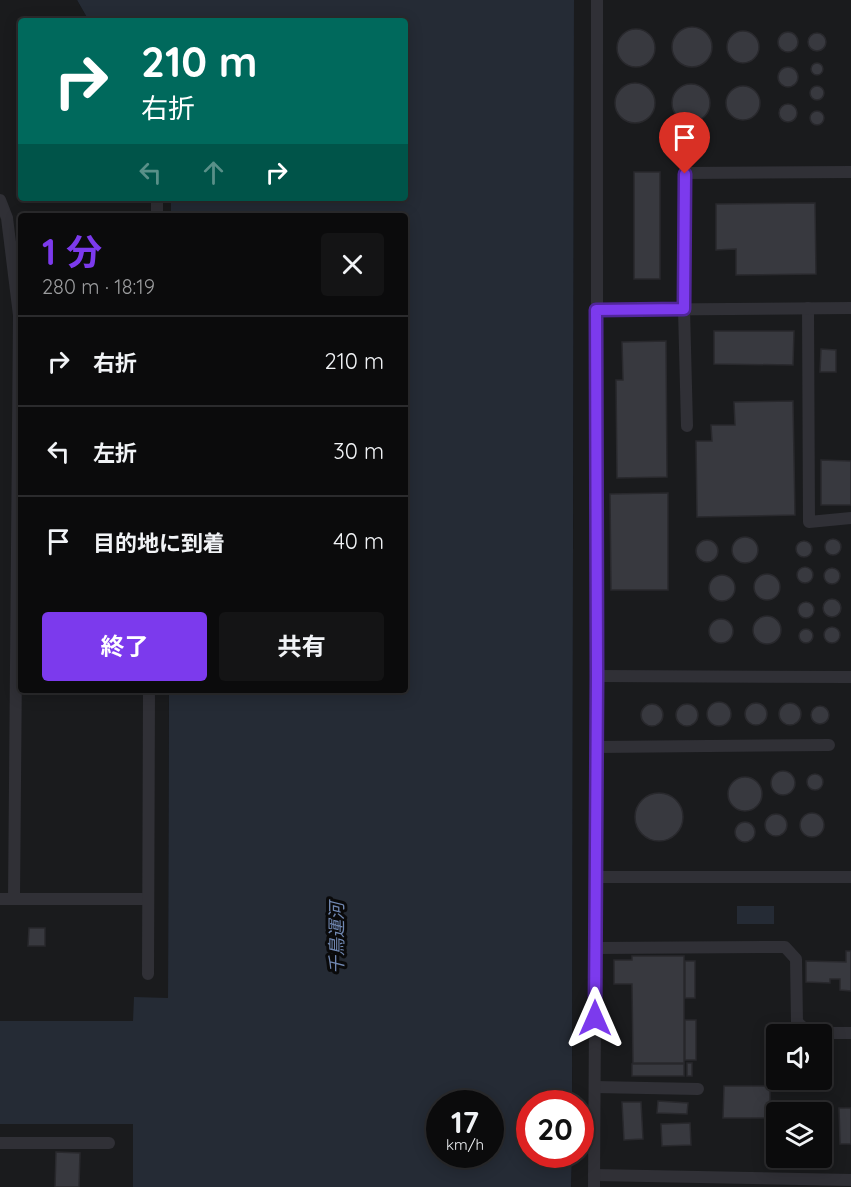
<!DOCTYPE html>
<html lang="ja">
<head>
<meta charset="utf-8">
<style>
  :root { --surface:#0b0b0c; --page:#141415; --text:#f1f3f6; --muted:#9a9b9d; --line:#2b2b2d; --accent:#7c3aed }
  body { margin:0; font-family:Quicksand,"Noto Sans JP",sans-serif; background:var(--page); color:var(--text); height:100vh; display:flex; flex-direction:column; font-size:22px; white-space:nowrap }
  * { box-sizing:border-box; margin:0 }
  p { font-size:20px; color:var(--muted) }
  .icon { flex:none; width:33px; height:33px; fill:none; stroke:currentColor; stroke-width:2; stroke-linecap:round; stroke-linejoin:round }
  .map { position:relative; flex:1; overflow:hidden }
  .drawer { position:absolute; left:18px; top:213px; width:390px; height:480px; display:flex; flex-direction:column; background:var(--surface); border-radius:6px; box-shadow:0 3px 15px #0003,0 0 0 2px var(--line) }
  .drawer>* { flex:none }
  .top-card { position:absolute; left:18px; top:18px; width:390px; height:183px; border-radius:6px; box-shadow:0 3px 15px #0003,0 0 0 2px var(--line); background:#00695c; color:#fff; overflow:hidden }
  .fabs { position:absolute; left:766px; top:1024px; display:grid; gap:12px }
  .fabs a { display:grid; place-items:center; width:66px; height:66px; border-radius:6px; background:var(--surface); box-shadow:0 3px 15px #0003,0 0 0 2px var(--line); font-size:30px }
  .speed { position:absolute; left:426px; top:1090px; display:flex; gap:12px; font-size:30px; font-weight:700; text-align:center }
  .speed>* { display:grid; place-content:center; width:78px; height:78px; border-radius:50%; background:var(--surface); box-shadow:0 3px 15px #0003,0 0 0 2px var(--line); line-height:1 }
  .speed small { font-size:15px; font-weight:400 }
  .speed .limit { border:9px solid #d22; background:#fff; color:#111 }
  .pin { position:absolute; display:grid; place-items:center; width:51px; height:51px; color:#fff; margin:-62px -26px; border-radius:50% 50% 50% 0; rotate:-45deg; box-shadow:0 0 6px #0007 }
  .pin .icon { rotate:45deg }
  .me { position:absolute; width:66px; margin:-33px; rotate:0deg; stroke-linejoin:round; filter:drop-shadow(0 0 4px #0008) }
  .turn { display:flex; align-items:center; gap:21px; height:126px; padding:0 24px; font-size:27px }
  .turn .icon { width:78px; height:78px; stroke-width:2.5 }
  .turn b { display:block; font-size:42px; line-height:51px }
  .lanes { display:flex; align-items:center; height:57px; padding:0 24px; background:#0003; justify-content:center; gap:30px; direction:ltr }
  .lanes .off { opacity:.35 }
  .round { display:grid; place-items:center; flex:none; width:63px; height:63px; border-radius:6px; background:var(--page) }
  .overview { display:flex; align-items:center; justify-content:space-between; height:102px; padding:0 24px }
  h1 { font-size:36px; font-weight:700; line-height:45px; color:var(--accent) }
  .cta { display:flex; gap:12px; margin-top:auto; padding:12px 24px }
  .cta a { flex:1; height:69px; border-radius:6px; background:var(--accent); color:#fff; font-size:24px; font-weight:700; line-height:69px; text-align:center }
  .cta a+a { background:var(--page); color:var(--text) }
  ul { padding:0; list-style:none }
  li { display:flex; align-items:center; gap:18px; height:90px; padding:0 24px; border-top:2px solid var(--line) }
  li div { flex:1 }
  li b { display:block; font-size:22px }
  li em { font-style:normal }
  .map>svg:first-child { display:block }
</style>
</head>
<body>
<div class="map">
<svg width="851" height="1187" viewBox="0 0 851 1187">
  <rect width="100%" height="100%" fill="#0f0f10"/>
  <g fill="#1a1b1d" fill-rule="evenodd">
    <path d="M 0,0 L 77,0 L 89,21 L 21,21 L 21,198 L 171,198 L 171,216 L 21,216 L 21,690 L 169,690 L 168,998 L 133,1021 L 0,1021 Z"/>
    <path d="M 574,0 L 851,0 L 851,1187 L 571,1187 L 572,1155 L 580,1155 L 580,1104 L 572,1104 ZM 777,1035 L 822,1035 L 822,1080 L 777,1080 ZM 777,1113 L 822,1113 L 822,1158 L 777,1158 Z"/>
    <path d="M 0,1124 L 134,1124 L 133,1187 L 0,1187 Z"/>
  </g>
  <g fill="#252b35" fill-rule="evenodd">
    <path d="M 77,0 L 574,0 L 572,1104 L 530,1104 L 530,1155 L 572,1155 L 571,1187 L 133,1187 L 133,1124 L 0,1124 L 0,1021 L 133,1021 L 134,997 L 168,998 L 169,690 L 405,690 L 405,216 L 171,216 L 171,198 L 405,198 L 405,21 L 89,21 ZM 440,1104 L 490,1104 L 490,1155 L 440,1155 Z"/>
    <rect x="737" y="906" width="37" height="18"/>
  </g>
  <g fill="#38393f" stroke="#29292d" stroke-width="1.5">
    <circle cx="692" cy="47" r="20"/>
    <circle cx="636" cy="48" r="19"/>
    <circle cx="743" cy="47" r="16"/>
    <circle cx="788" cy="42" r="10"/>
    <circle cx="817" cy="42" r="9"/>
    <circle cx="817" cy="69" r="6"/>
    <circle cx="788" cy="77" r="10"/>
    <circle cx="635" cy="103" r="20"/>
    <circle cx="691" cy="103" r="19"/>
    <circle cx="817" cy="93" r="7"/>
    <circle cx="743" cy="103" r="17"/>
    <circle cx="788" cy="113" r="9"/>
    <circle cx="817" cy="118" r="7"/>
    <rect x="634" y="172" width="26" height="107"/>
    <path d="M 815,203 L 816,274 L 736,275 L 736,249 L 716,250 L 716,204 Z"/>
    <path d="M 714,331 L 794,331 L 793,365 L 714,364 Z"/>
    <path d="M 666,341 L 667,477 L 617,478 L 616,380 L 623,380 L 622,342 Z"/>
    <path d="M 821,349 L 836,350 L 836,372 L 820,372 Z"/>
    <path d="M 793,401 L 795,515 L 697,517 L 696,441 L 712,441 L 711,425 L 735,425 L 734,402 Z"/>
    <path d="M 821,460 L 851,461 L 851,505 L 821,505 Z"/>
    <path d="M 668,493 L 668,590 L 611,590 L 610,494 Z"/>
    <circle cx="745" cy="550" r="13"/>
    <circle cx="833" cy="547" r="8"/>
    <circle cx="707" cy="551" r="11"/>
    <circle cx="804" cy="549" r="8"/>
    <circle cx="805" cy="575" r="8"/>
    <circle cx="832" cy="576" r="8"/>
    <circle cx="767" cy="587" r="13"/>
    <circle cx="722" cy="588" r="13"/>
    <circle cx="832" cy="608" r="9"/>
    <circle cx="806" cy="610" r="8"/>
    <circle cx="767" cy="630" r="14"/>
    <circle cx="721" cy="631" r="12"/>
    <circle cx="832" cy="635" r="8"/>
    <circle cx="806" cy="636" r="7"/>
    <circle cx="719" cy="714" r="12"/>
    <circle cx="790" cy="714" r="11"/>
    <circle cx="756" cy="714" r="11"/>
    <circle cx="687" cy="715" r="11"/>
    <circle cx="652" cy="715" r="11"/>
    <circle cx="820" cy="715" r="9"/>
    <circle cx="783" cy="783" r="12"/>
    <circle cx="815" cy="782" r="8"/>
    <circle cx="745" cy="794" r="17"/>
    <circle cx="659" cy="817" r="24"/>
    <circle cx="812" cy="825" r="12"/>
    <circle cx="776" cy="825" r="11"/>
    <circle cx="745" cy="832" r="10"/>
    <path d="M 29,928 L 45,928 L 45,946 L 28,946 Z"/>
    <path d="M 846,951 L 851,951 L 851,991 L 840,990 L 840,979 L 830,979 L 830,983 L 806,982 L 806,961 L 846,962 Z"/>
    <path d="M 632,956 L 684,956 L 684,1063 L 633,1063 L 632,984 L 614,984 L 614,960 L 632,960 Z"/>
    <rect x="685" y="961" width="10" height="37"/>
    <rect x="685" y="1020" width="11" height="40"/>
    <rect x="687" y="1063" width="5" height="13"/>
    <rect x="632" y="1064" width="52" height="12"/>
    <path d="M 724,1086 L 770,1086 L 770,1118 L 723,1118 Z"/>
    <path d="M 658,1101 L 688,1103 L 687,1114 L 657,1113 Z"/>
    <path d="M 622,1102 L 641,1102 L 643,1139 L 624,1140 Z"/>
    <path d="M 839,1108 L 851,1108 L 851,1144 L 840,1144 Z"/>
    <path d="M 690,1123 L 691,1145 L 662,1146 L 661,1124 Z"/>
    <path d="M 56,1152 L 80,1153 L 79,1187 L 55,1187 Z"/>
  </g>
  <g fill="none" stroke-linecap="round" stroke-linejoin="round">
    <g stroke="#303036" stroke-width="12">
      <path d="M 0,200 L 7,218 L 19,315 L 14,899"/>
      <path d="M 157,216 L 157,198"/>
      <path d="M 808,308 L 809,522 L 851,518"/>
      <path d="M 596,310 L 851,308"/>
      <path d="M 687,426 L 684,309 L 685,173 L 851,172"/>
      <path d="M 597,676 L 851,677"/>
      <path d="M 597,747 L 829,745"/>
      <path d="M 597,877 L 851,877"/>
      <path d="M 0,899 L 148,899"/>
      <path d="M 596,948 L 785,947 L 796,959 L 797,1022 L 809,1033 L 851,1033"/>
      <path d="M 148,974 L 149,690"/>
      <path d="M 595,1087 L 698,1089"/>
      <path d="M 0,1143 L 109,1143"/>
      <path d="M 594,1175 L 851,1180"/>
      <path d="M 594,1187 L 597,676 L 597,0"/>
    </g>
  </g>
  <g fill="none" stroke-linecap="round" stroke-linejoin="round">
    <defs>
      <path id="route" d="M 595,1018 L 597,676 L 596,310 L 684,309 L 685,174"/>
    </defs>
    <use href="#route" stroke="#51269a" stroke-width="15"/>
    <use href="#route" stroke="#7c3aed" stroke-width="10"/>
  </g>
  <g text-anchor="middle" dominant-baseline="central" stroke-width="6" stroke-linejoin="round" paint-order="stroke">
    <g font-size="18" font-style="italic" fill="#7188b2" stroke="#0a0a0b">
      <text transform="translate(336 938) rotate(-90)">千鳥運河</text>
    </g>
  </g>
</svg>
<div class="fabs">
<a><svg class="icon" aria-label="sound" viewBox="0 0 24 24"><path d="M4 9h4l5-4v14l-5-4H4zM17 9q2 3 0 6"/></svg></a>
<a><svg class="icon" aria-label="layers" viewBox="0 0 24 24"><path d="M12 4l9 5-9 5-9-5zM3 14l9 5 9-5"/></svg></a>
</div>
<div class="speed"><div>17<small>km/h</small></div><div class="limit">20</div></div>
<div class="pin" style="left:685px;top:174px;background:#d93025"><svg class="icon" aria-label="arrive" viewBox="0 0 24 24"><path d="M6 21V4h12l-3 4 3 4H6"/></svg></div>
<svg class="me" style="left:595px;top:1018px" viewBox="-20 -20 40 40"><path d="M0-17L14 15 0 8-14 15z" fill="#7c3aed" stroke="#fff" stroke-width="4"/></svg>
<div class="top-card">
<div class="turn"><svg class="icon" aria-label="right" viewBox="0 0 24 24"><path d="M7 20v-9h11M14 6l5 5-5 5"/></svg><div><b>210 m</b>右折</div></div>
<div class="lanes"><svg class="icon off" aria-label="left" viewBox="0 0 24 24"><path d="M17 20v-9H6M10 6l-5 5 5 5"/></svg><svg class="icon off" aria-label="ahead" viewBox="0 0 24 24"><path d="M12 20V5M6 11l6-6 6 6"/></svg><svg class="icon" aria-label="right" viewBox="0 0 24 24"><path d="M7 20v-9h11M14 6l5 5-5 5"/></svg></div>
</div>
<section class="drawer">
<div class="overview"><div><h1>1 分</h1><p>280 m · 18:19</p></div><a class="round"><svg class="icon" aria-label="close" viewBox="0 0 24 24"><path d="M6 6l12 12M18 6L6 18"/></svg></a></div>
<ul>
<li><svg class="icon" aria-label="right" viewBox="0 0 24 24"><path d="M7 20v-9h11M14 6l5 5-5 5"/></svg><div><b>右折</b></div><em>210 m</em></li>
<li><svg class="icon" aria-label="left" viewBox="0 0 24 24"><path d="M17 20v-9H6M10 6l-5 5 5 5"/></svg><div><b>左折</b></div><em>30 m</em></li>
<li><svg class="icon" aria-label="arrive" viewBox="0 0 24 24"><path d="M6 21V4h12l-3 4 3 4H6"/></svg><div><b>目的地に到着</b></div><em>40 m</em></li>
</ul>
<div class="cta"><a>終了</a><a>共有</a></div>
</section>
</div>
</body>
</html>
